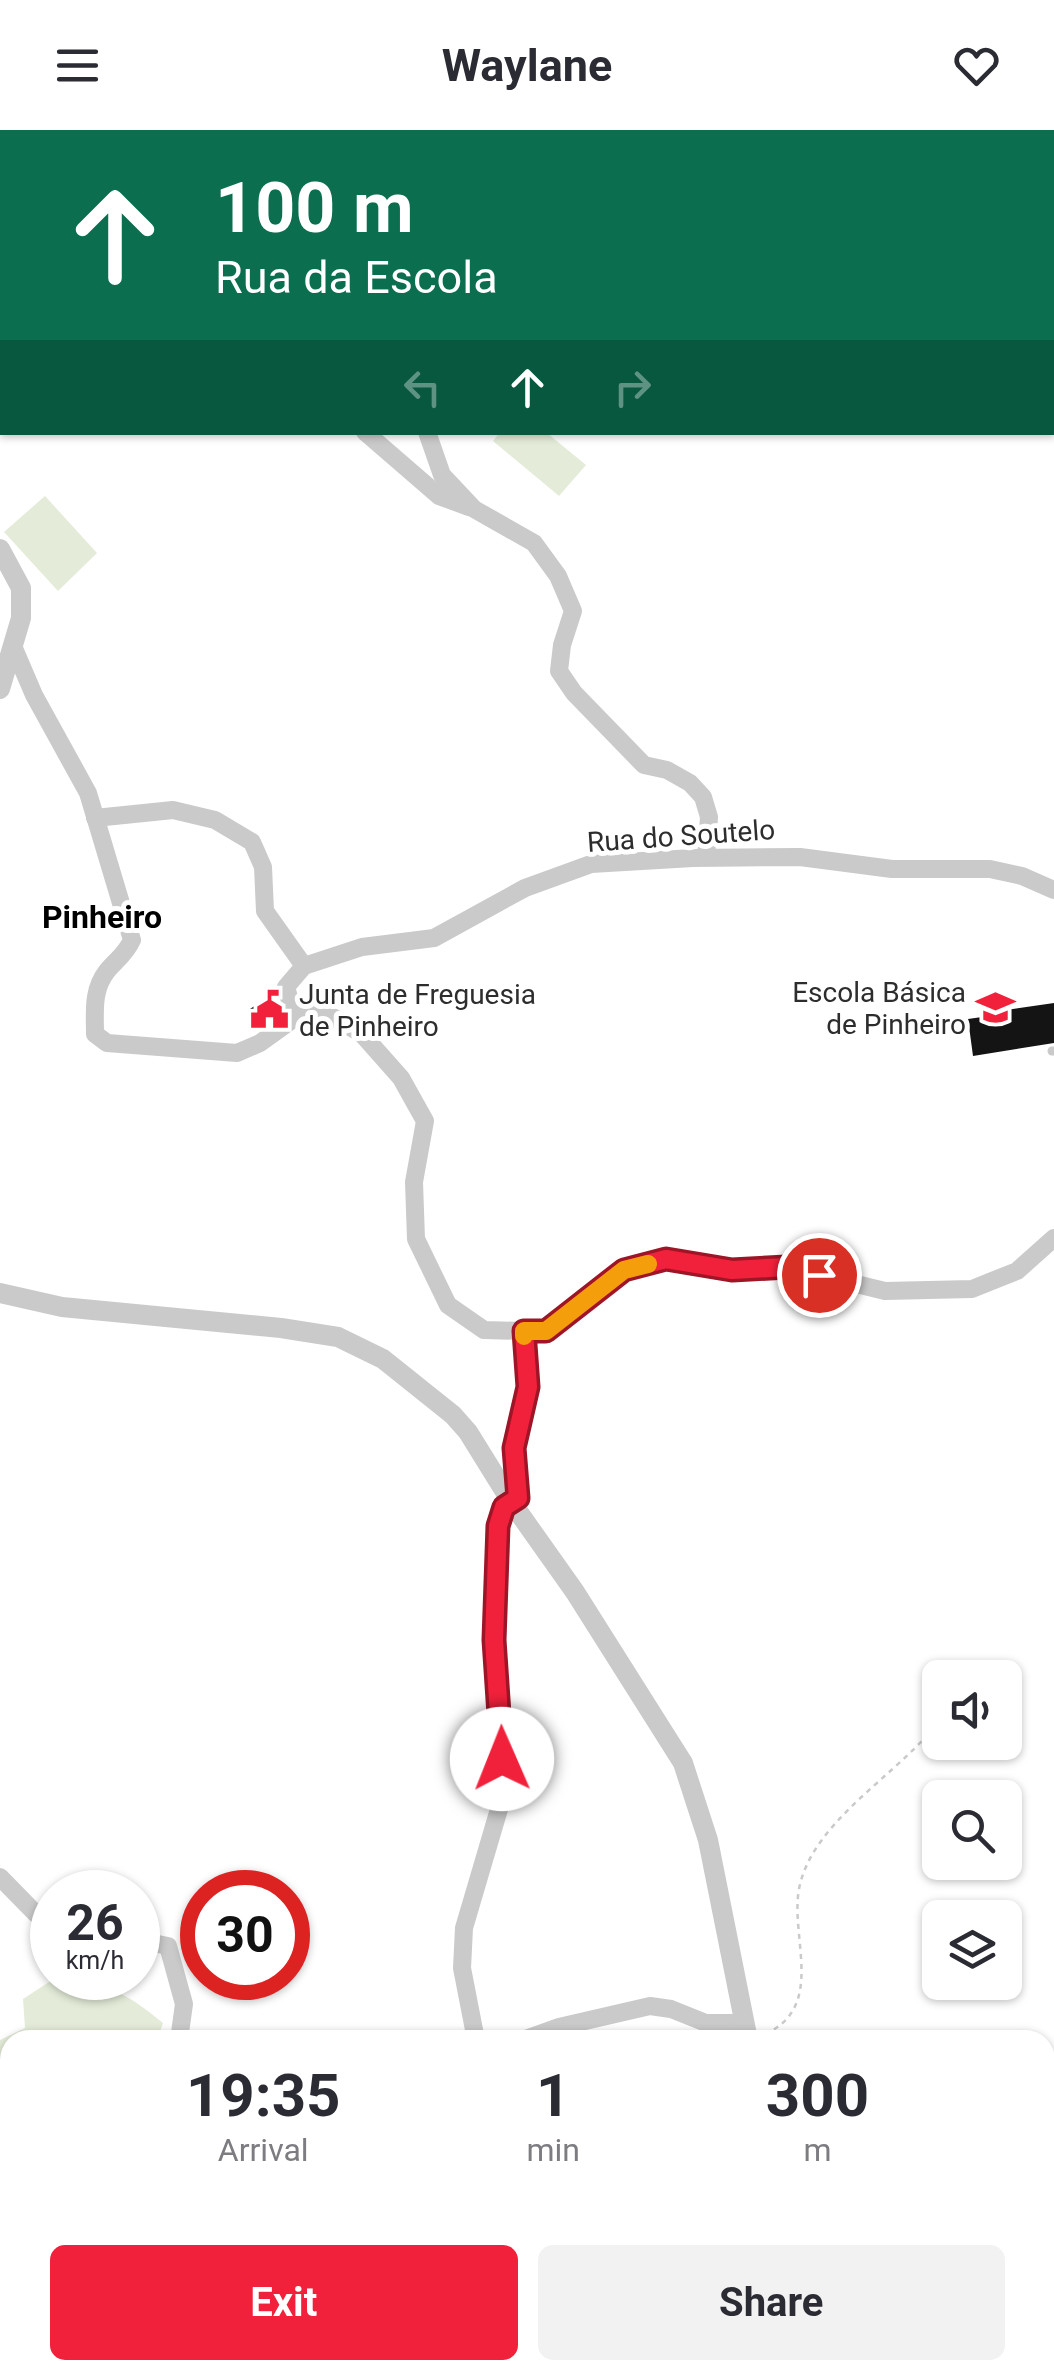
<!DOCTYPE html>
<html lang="en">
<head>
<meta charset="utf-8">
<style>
  :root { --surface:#fff; --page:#f2f2f3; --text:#2b2b33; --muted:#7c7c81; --accent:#f2213b }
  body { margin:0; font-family:Roboto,sans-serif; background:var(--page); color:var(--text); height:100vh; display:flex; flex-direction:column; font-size:38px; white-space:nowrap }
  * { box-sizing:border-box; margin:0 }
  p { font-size:32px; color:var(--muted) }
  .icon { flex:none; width:55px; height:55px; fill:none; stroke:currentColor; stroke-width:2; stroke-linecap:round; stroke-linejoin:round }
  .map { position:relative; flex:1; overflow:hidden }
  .sheet { position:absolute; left:0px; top:1900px; width:1055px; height:350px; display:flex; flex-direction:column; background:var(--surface); border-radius:30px 30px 0 0; box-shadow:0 2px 8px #0004 }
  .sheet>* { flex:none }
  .hud { position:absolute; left:0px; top:0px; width:1055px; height:305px; box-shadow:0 2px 8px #0004; background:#0b6e4f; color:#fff; overflow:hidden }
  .tools { position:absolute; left:922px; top:1530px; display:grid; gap:20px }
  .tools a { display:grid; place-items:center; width:100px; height:100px; border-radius:15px; background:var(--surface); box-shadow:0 2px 8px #0004; font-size:50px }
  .speed { position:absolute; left:30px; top:1740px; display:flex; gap:20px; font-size:50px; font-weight:700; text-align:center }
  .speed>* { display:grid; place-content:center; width:130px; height:130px; border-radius:50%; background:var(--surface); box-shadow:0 2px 8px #0004; line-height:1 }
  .speed small { font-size:25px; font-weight:400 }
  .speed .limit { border:15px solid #d22; background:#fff; color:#111 }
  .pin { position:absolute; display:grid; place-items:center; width:85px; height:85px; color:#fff; margin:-42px; border:5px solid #fff; border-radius:50%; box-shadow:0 2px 10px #0007 }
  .me { position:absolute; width:110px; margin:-55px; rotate:359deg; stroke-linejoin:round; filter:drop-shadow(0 0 8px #0008) }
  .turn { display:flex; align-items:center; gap:35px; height:210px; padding:0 50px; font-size:45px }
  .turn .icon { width:130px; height:130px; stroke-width:2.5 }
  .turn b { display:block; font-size:70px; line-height:85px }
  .lanes { display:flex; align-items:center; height:95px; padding:0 50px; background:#0003; justify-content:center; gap:50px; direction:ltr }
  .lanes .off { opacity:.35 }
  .eta { display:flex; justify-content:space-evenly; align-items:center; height:170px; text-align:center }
  .eta b { font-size:60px; font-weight:700; line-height:70px }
  .button { display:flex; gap:20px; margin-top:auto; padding:20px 50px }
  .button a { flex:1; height:115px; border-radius:15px; background:var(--accent); color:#fff; font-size:40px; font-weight:700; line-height:115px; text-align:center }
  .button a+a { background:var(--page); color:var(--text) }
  header { display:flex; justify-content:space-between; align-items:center; height:130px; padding:0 50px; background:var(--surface); font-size:45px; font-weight:700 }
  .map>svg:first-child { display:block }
</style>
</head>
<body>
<header><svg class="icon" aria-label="menu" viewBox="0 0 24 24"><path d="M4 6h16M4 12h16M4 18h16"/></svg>Waylane<svg class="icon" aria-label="heart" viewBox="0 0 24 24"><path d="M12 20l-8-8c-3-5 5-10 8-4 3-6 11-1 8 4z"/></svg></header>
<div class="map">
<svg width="1054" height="2250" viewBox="0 0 1054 2250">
  <rect width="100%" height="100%" fill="#fff"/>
  <g fill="#e4ecd9">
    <path d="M 500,302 L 547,303 L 586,335 L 559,366 L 493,311 Z"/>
    <path d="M 45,366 L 97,423 L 58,461 L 4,402 Z"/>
    <path d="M 52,1850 C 104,1853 122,1859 163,1893 L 157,1910 L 10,1910 L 10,2240 L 288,2240 L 286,2250 L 0,2250 L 0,1910 L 25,1898 L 23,1869 Z"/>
  </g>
  <g fill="#141414">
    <path d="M 274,863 L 280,883 L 262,896 L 250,879 Z"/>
    <path d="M 1004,870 L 1006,880 L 1054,873 L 1054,913 L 973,926 L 968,889 L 989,886 L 987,872 Z"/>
  </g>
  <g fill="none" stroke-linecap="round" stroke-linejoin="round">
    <path stroke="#cacaca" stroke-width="2.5" stroke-dasharray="5 5" stroke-linecap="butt" d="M 765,1904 C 826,1877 790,1808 799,1759 C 811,1695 890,1649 930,1602"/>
    <path stroke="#cacaca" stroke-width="9" d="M 1052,921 L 1054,921"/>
    <g stroke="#cacaca" stroke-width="18">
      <path d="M 973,0 L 979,2"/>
      <path d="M 458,2 L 461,0"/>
      <path d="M 1052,33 L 1054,34"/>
      <path d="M 0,99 L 2,101"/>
      <path d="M 365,302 L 439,366 L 469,377"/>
      <path d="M 427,302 L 442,345 L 474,379 L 534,413 L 558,446 L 573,481 L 562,515 L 559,541 L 574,563 L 644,635 L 667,640 L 690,653 L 703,667 L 709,687 L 706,727"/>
      <path d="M 13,516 L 34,565 L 88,663 L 132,810 C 125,825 116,830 107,841 C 92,860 95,882 95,904 L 107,913 L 237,923 L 260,913 L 306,880 L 324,882 L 362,904 L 401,948 L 425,991 L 414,1052 L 416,1109 L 448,1175 L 484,1200 L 524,1201"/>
      <path d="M 95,688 L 173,680 L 215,690 L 252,712 L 263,737 L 265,781 L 304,836"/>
      <path d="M 295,888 L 286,857 L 304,836 L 362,817 L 434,808 L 525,758 L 591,734 L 693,728 L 800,727 L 892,739 L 990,739 L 1022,746 L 1054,760"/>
      <path d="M 0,1747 L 41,1789 L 52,1790"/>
      <path d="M 138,1810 L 168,1816 L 184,1874 L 179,1910"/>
      <path d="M 476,1910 L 462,1838 L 464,1798 L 502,1669 L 502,1589 L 494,1510 L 498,1396 L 504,1377 L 519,1368 L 514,1318 L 528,1257 L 524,1201 L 546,1201 L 624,1140 L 666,1129 L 732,1140 L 787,1137 L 885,1161 L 972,1159 L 1017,1141 L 1054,1108"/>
      <path d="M 523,1910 L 559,1897 L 650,1876 L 671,1879 L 706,1893 L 742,1893"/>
      <path d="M 383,2240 L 390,2250"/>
      <path d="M 554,2240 L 554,2250"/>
    </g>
    <g stroke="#cacaca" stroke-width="20">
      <path d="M 0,419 L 21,458 L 21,488 L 0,559"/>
      <path d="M 0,1163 L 62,1177 L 281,1198 L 338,1207 L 383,1229 L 453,1285 L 468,1302 L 512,1373 L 575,1462 L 683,1633 L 708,1710 L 748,1910"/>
      <path d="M 917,2240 L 922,2250"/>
    </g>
  </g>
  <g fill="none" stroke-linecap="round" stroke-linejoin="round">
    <defs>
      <path id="route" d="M 502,1629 L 494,1510 L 498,1396 L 504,1377 L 518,1368 L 514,1318 L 528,1257 L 524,1201 L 546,1201 L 624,1140 L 666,1129 L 732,1140 L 787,1137 L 819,1145"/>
    </defs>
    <use href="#route" stroke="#9d1526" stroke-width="25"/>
    <use href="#route" stroke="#f2213b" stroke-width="18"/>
    <path stroke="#f59e0b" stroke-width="18" d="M 524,1206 L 524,1201 L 546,1201 L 624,1140 L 648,1134"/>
  </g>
  <defs>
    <symbol id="school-bare" viewBox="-9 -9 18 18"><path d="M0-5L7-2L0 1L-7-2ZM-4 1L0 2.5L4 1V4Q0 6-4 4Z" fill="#f2213b" stroke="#fff" stroke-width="2.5" paint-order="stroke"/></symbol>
    <symbol id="civic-bare" viewBox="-9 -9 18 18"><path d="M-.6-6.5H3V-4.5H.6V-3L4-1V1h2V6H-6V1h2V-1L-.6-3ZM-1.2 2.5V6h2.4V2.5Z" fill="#f2213b" stroke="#fff" stroke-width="2.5" paint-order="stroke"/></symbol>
  </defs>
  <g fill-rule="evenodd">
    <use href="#school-bare" x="968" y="850" width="55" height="55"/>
    <use href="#civic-bare" x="242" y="852" width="55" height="55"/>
  </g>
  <g text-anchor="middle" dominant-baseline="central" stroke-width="10" stroke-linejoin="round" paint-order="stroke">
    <g font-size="28" fill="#2d2d2d" stroke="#fff">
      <text transform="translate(681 706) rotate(-4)">Rua do Soutelo</text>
    </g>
    <g font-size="28" fill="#2d2d2d" stroke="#fff" text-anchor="end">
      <text x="966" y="862">Escola Básica<tspan x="966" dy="32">de Pinheiro</tspan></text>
      <text x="299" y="864" text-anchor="start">Junta de Freguesia<tspan x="299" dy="32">de Pinheiro</tspan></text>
    </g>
    <g font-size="32" font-weight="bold" fill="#000" stroke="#fff">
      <text x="102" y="787">Pinheiro</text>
    </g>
  </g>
</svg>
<div class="tools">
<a><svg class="icon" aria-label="sound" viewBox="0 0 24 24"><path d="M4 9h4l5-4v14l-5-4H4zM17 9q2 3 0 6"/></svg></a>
<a><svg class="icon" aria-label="search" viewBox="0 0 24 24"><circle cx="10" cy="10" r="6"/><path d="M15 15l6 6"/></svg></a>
<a><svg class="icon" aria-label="layers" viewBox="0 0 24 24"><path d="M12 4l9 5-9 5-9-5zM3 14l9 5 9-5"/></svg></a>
</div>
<div class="speed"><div>26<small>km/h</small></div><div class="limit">30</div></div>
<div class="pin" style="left:819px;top:1145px;background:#d93025"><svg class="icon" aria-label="arrive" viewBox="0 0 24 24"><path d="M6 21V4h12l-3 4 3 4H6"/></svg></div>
<svg class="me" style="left:502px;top:1629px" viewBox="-20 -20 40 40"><circle r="19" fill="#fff"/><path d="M0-13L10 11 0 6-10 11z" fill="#f2213b"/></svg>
<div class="hud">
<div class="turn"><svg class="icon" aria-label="ahead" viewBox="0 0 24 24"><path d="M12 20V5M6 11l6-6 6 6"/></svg><div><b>100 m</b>Rua da Escola</div></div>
<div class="lanes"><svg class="icon off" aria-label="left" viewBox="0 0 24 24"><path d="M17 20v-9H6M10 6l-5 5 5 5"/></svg><svg class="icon" aria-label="ahead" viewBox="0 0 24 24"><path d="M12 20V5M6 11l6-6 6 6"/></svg><svg class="icon off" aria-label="right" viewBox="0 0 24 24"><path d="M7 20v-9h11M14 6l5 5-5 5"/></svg></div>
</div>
<section class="sheet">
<div class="eta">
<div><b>19:35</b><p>Arrival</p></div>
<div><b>1</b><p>min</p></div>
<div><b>300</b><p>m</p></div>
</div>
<div class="button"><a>Exit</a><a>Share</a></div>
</section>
</div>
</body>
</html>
